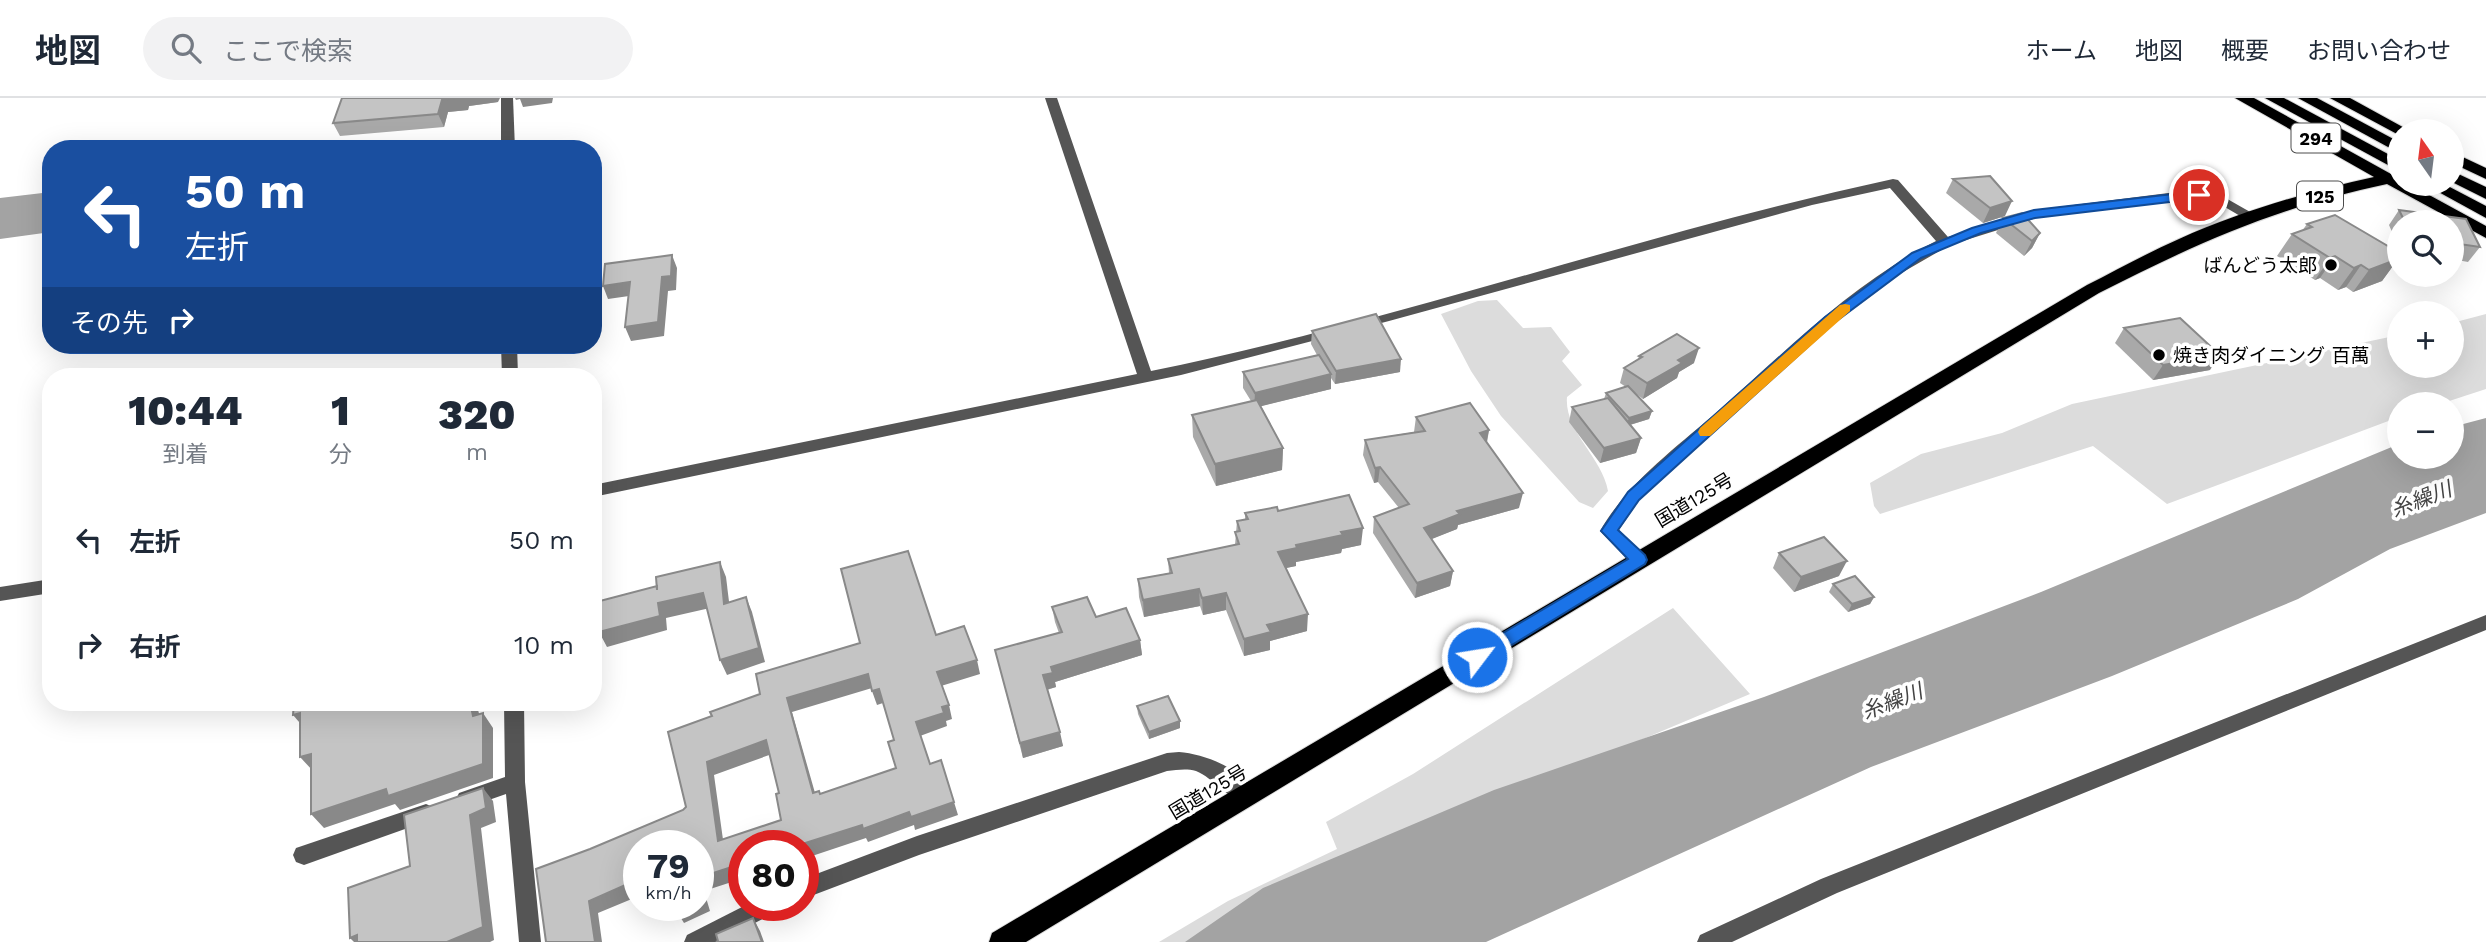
<!DOCTYPE html>
<html lang="ja">
<head>
<meta charset="utf-8">
<style>
  :root { --surface:#fff; --page:#f2f2f3; --text:#1f2937; --muted:#747a83; --line:#e0e1e3 }
  body { margin:0; font-family:"Work Sans","Noto Sans JP",sans-serif; background:var(--page); color:var(--text); height:100vh; display:flex; flex-direction:column; font-size:26px; white-space:nowrap }
  * { box-sizing:border-box; margin:0 }
  p { font-size:23px; color:var(--muted) }
  .icon { flex:none; width:38px; height:38px; fill:none; stroke:currentColor; stroke-width:2; stroke-linecap:round; stroke-linejoin:round }
  .map { position:relative; flex:1; overflow:hidden }
  .side { position:absolute; left:42px; top:270px; width:560px; height:343px; display:flex; flex-direction:column; background:var(--surface); border-radius:28px; box-shadow:0 7px 28px #0002 }
  .side>* { flex:none }
  .guide { position:absolute; left:42px; top:42px; width:560px; height:214px; border-radius:28px; box-shadow:0 7px 28px #0002; background:#1a4fa0; color:#fff; overflow:hidden }
  .needle { width:46px; rotate:346deg }
  .tools { position:absolute; left:2387px; top:21px; display:grid; gap:14px }
  .tools a { display:grid; place-items:center; width:77px; height:77px; border-radius:50%; background:var(--surface); box-shadow:0 7px 28px #0002; font-size:35px }
  .speed { position:absolute; left:623px; top:732px; display:flex; gap:14px; font-size:35px; font-weight:700; text-align:center }
  .speed>* { display:grid; place-content:center; width:91px; height:91px; border-radius:50%; background:var(--surface); box-shadow:0 7px 28px #0002; line-height:1 }
  .speed small { font-size:18px; font-weight:400 }
  .speed .limit { border:10px solid #d22; background:#fff; color:#111 }
  .pin { position:absolute; display:grid; place-items:center; width:60px; height:60px; color:#fff; margin:-30px; border:4px solid #fff; border-radius:50%; box-shadow:0 2px 7px #0007 }
  .me { position:absolute; width:77px; margin:-38px; rotate:59deg; stroke-linejoin:round; filter:drop-shadow(0 0 5px #0008) }
  .turn { display:flex; align-items:center; gap:24px; height:147px; padding:0 28px; font-size:32px }
  .turn .icon { width:91px; height:91px; stroke-width:2.5 }
  .turn b { display:block; font-size:49px; line-height:60px }
  .then { display:flex; align-items:center; height:66px; padding:0 28px; background:#0003; gap:14px; font-size:26px }
  .eta { display:flex; justify-content:space-evenly; align-items:center; height:119px; text-align:center }
  .eta b { font-size:42px; font-weight:800; line-height:49px }
  ul { padding:0; list-style:none }
  li { display:flex; align-items:center; gap:21px; height:105px; padding:0 28px }
  li div { flex:1 }
  li b { display:block; font-size:26px }
  li em { font-style:normal }
  header { display:flex; align-items:center; gap:42px; box-sizing:border-box; height:98px; padding:0 35px; background:var(--surface); border-bottom:2px solid var(--line) }
  header strong { font-size:33px }
  nav { display:flex; gap:38px; margin-inline-start:auto; font-size:24px }
  .search { width:490px; height:63px; background:var(--page); display:flex; align-items:center; gap:18px; box-sizing:border-box; padding:0 24px; border-radius:38px; color:var(--muted); font-size:26px }
  .map>svg:first-child { display:block }
</style>
</head>
<body>
<header>
<strong>地図</strong>
<div class="search"><svg class="icon" aria-label="search" viewBox="0 0 24 24"><circle cx="10" cy="10" r="6"/><path d="M15 15l6 6"/></svg>ここで検索</div>
<nav><a>ホーム</a><a>地図</a><a>概要</a><a>お問い合わせ</a></nav>
</header>
<div class="map">
<svg width="2486" height="844" viewBox="0 0 2486 844">
  <rect width="100%" height="100%" fill="#fff"/>
  <g fill="#dcdcdc">
    <path d="M 1497,202 L 1523,230 L 1551,229 L 1570,254 L 1562,263 L 1582,287 L 1567,299 C 1564,333 1602,359 1608,393 L 1593,410 L 1579,404 L 1501,318 L 1471,273 L 1441,216 L 1478,203 Z"/>
    <path d="M 2486,216 L 2486,291 L 2440,306 L 2399,306 L 2399,319 L 2167,406 L 2093,348 L 1880,416 L 1874,408 L 1870,385 L 1921,356 L 2002,335 L 2072,306 L 2399,237 L 2399,268 L 2452,268 L 2452,225 Z"/>
    <path d="M 1673,510 L 1750,596 L 1529,689 L 1212,844 L 1159,844 L 1228,803 L 1337,751 L 1326,724 L 1413,676 Z"/>
  </g>
  <g fill="#a3a3a3">
    <path d="M 51,94 L 51,134 L 0,141 L 0,100 Z"/>
    <path d="M 2486,320 L 2486,415 L 2390,451 L 2298,501 L 2112,578 L 1871,669 L 1486,844 L 1185,844 L 1263,790 L 1494,692 L 1764,599 L 2041,494 L 2399,346 L 2399,359 L 2452,359 L 2452,329 Z"/>
  </g>
  <g fill="none" stroke-linecap="round" stroke-linejoin="round">
    <defs>
      <g id="highway">
        <path d="M 2235,0 L 2254,0 L 2391,76 L 2399,74 L 2399,86 L 2409,86 L 2486,128 L 2486,140 L 2387,86 C 2278,109 2197,145 2099,195 L 1026,844 L 989,844 L 992,835 L 2087,187 C 2117,172 2147,155 2179,141 C 2241,113 2307,94 2374,79 Z"/>
        <path d="M 2265,0 L 2284,0 L 2399,62 L 2399,73 Z"/>
        <path d="M 2298,0 L 2317,0 L 2399,44 L 2399,55 Z"/>
        <path d="M 2330,0 L 2350,0 L 2410,33 L 2399,33 L 2399,37 L 2397,36 Z"/>
        <path d="M 2452,54 L 2486,70 L 2486,81 L 2452,65 Z"/>
        <path d="M 2452,73 L 2486,89 L 2486,101 L 2452,84 Z"/>
        <path d="M 2424,86 L 2444,86 L 2486,108 L 2486,120 Z"/>
      </g>
    </defs>
    <use href="#highway" stroke="#dbdbdb" stroke-width="2"/>
    <g fill="#555" fill-rule="evenodd">
      <path d="M 501,0 L 513,0 L 515,51 L 501,51 Z"/>
      <path d="M 1045,0 L 1057,0 L 1151,273 C 1402,222 1643,135 1893,81 L 1898,82 L 1948,139 L 2034,112 L 2208,90 L 2259,119 L 2252,123 L 2247,122 L 2206,98 L 2036,120 L 1950,147 L 1891,181 L 1835,225 L 1639,402 L 1619,432 L 1648,462 L 1645,467 L 1633,467 L 1600,433 C 1628,384 1677,349 1719,312 C 1787,252 1854,184 1936,143 L 1890,90 L 1812,107 L 1389,223 L 1181,277 L 593,399 L 593,387 L 1137,276 Z"/>
      <path d="M 501,247 L 517,247 L 518,278 L 502,278 Z"/>
      <path d="M 51,481 L 51,495 L 0,503 L 0,489 Z"/>
      <path d="M 2486,517 L 2486,532 L 1837,795 L 1732,844 L 1697,844 L 1700,837 L 1821,781 Z"/>
      <path d="M 504,604 L 524,604 L 525,684 L 541,844 L 519,844 L 506,696 L 466,710 L 459,707 L 456,701 L 459,695 L 505,679 Z"/>
      <path d="M 1179,654 C 1206,656 1245,672 1257,698 L 1254,704 C 1235,711 1215,680 1196,673 C 1186,670 1177,672 1167,673 L 919,757 L 803,801 L 803,781 L 917,738 L 1167,655 Z"/>
      <path d="M 426,706 L 433,709 L 436,715 L 433,721 L 304,767 L 296,764 L 293,757 L 296,750 Z"/>
      <path d="M 746,807 L 779,807 L 776,814 L 718,844 L 684,844 L 687,837 Z"/>
    </g>
    <use href="#highway" fill="#000" fill-rule="evenodd"/>
  </g>
  <g fill="#a9a9a9">
    <path d="M 342,0 L 498,4 L 469,8 L 468,12 L 448,14 L 444,29 L 340,38 L 333,25 Z"/>
    <path d="M 1953,81 L 2005,118 L 1983,125 L 1946,95 Z"/>
    <path d="M 2399,112 L 2466,121 L 2480,149 L 2468,164 L 2452,161 L 2452,124 L 2399,124 L 2399,150 L 2389,127 Z"/>
    <path d="M 2003,120 L 2040,135 L 2032,150 L 2024,158 L 1996,135 Z"/>
    <path d="M 2307,126 L 2394,159 L 2398,161 L 2382,183 L 2353,194 L 2346,189 L 2338,192 L 2320,180 L 2315,182 L 2277,158 L 2292,136 L 2302,133 Z"/>
    <path d="M 2124,230 L 2210,272 L 2153,282 L 2115,245 Z"/>
    <path d="M 1312,233 L 1400,274 L 1335,286 L 1331,280 L 1331,291 L 1261,308 L 1283,350 L 1282,372 L 1216,388 L 1193,339 L 1192,317 L 1251,303 L 1243,290 L 1243,274 L 1317,257 L 1311,246 Z"/>
    <path d="M 1639,258 L 1694,265 L 1679,274 L 1677,280 L 1643,301 L 1635,295 L 1652,313 L 1649,321 L 1630,327 L 1641,340 L 1636,355 L 1600,365 L 1569,324 L 1572,309 L 1604,301 L 1606,295 L 1626,289 L 1620,285 L 1624,270 L 1638,261 Z"/>
    <path d="M 1416,319 L 1489,332 L 1487,345 L 1519,410 L 1458,427 L 1457,431 L 1431,441 L 1453,473 L 1450,488 L 1415,500 L 1373,435 L 1374,419 L 1399,410 L 1378,384 L 1374,385 L 1363,357 L 1365,342 L 1414,334 Z"/>
    <path d="M 1278,413 L 1361,447 L 1342,451 L 1341,455 L 1296,464 L 1296,468 L 1285,470 L 1307,533 L 1270,543 L 1270,552 L 1244,558 L 1226,512 L 1203,517 L 1200,508 L 1144,519 L 1139,499 L 1138,481 L 1169,475 L 1168,461 L 1235,447 L 1237,423 L 1245,421 L 1245,415 Z"/>
    <path d="M 1779,455 L 1839,478 L 1794,494 L 1773,470 Z"/>
    <path d="M 1833,486 L 1874,499 L 1870,506 L 1848,514 L 1829,494 Z"/>
    <path d="M 1052,509 L 1096,519 L 1140,542 L 1142,557 L 1055,584 L 1056,589 L 1047,592 L 1063,648 L 1023,660 L 995,552 L 1059,535 L 1055,524 Z"/>
    <path d="M 1137,608 L 1180,623 L 1180,630 L 1149,641 L 1138,616 Z"/>
  </g>
  <g fill="#898989">
    <path d="M 455,0 L 500,0 L 498,4 L 469,8 L 468,12 L 448,14 L 444,29 L 438,16 L 442,2 Z"/>
    <path d="M 515,0 L 553,0 L 552,5 L 523,9 L 520,1 L 516,2 Z"/>
    <path d="M 2012,103 L 2005,118 L 1983,125 L 1990,110 Z"/>
    <path d="M 2040,135 L 2032,150 L 2024,158 L 2032,143 Z"/>
    <path d="M 2398,154 L 2390,164 L 2398,161 L 2382,183 L 2353,194 L 2369,172 L 2390,157 Z"/>
    <path d="M 672,157 L 677,170 L 676,192 L 668,193 L 664,238 L 631,243 L 625,229 L 662,179 Z"/>
    <path d="M 2335,158 L 2320,180 L 2315,182 L 2330,160 Z"/>
    <path d="M 2361,167 L 2346,189 L 2338,192 L 2354,170 Z"/>
    <path d="M 630,184 L 636,197 L 608,201 L 603,188 Z"/>
    <path d="M 1699,250 L 1694,265 L 1679,274 L 1677,280 L 1643,301 L 1647,285 L 1678,262 Z"/>
    <path d="M 2220,257 L 2210,272 L 2153,282 L 2163,267 Z"/>
    <path d="M 1401,261 L 1400,274 L 1335,286 L 1336,273 Z"/>
    <path d="M 1331,276 L 1331,291 L 1254,310 L 1255,295 Z"/>
    <path d="M 1652,313 L 1649,321 L 1626,328 L 1629,320 Z"/>
    <path d="M 1489,332 L 1486,347 L 1480,335 Z"/>
    <path d="M 1641,340 L 1636,355 L 1600,365 L 1604,350 Z"/>
    <path d="M 1283,350 L 1282,372 L 1216,388 L 1215,366 Z"/>
    <path d="M 1380,369 L 1378,384 L 1374,385 L 1375,370 Z"/>
    <path d="M 1523,395 L 1519,410 L 1458,427 L 1457,431 L 1422,445 L 1424,430 L 1457,413 Z"/>
    <path d="M 1363,430 L 1361,447 L 1342,451 L 1341,455 L 1296,464 L 1296,468 L 1277,472 L 1278,454 L 1296,447 L 1341,434 Z"/>
    <path d="M 1847,463 L 1839,478 L 1794,494 L 1801,479 Z"/>
    <path d="M 720,464 L 726,479 L 731,520 L 724,506 Z"/>
    <path d="M 1453,473 L 1450,488 L 1415,500 L 1417,485 Z"/>
    <path d="M 1199,491 L 1200,508 L 1144,519 L 1143,502 Z"/>
    <path d="M 703,495 L 710,510 L 666,520 L 667,532 L 607,549 L 599,534 L 658,505 Z"/>
    <path d="M 1226,495 L 1226,512 L 1203,517 L 1202,500 Z"/>
    <path d="M 746,499 L 752,514 L 765,564 L 727,577 L 720,562 Z"/>
    <path d="M 1874,499 L 1870,506 L 1848,514 L 1852,506 Z"/>
    <path d="M 1308,516 L 1307,533 L 1270,543 L 1270,552 L 1244,558 L 1244,541 L 1267,527 Z"/>
    <path d="M 1140,542 L 1142,557 L 1055,584 L 1056,589 L 1045,592 L 1043,577 L 1051,569 Z"/>
    <path d="M 977,562 L 980,576 L 941,588 L 937,574 Z"/>
    <path d="M 868,576 L 872,590 L 792,614 L 819,709 L 813,695 L 787,600 Z"/>
    <path d="M 879,591 L 883,605 L 877,607 L 872,593 Z"/>
    <path d="M 470,604 L 476,604 L 483,631 L 483,615 L 493,630 L 493,680 L 400,712 L 395,706 L 324,730 L 311,716 L 473,618 Z"/>
    <path d="M 949,607 L 952,621 L 946,623 L 947,628 L 920,638 L 916,624 L 942,609 Z"/>
    <path d="M 300,615 L 306,632 L 293,617 Z"/>
    <path d="M 1180,623 L 1180,630 L 1149,641 L 1149,634 Z"/>
    <path d="M 1060,634 L 1063,648 L 1023,660 L 1020,645 Z"/>
    <path d="M 766,642 L 772,656 L 714,677 L 725,756 L 718,743 L 707,664 Z"/>
    <path d="M 311,656 L 313,673 L 300,659 Z"/>
    <path d="M 483,690 L 493,703 L 496,724 L 481,730 L 494,842 L 490,844 L 447,844 L 470,717 Z"/>
    <path d="M 954,704 L 958,717 L 915,732 L 914,727 L 868,744 L 866,740 L 803,761 L 803,747 L 799,747 L 862,727 L 909,714 Z"/>
    <path d="M 744,765 L 744,780 L 704,793 L 710,813 L 684,825 L 676,812 L 688,807 L 698,807 L 698,780 Z"/>
    <path d="M 639,781 L 639,798 L 598,815 L 602,844 L 595,844 L 589,803 Z"/>
    <path d="M 753,820 L 760,833 L 764,844 L 762,844 Z"/>
    <path d="M 357,837 L 364,844 L 354,844 L 350,840 Z"/>
  </g>
  <g fill="#c4c4c4" stroke="#898989" stroke-width="2" fill-rule="evenodd">
    <path d="M 342,0 L 455,0 L 442,2 L 438,16 L 333,25 Z"/>
    <path d="M 1990,78 L 2012,103 L 1990,110 L 1953,81 Z"/>
    <path d="M 2399,112 L 2466,121 L 2480,149 L 2452,145 L 2452,124 L 2405,124 Z"/>
    <path d="M 2022,115 L 2040,135 L 2032,143 L 2003,120 Z"/>
    <path d="M 2335,117 L 2398,154 L 2390,157 L 2398,161 L 2369,172 L 2361,167 L 2354,170 L 2335,158 L 2330,160 L 2292,136 L 2312,129 L 2307,126 Z"/>
    <path d="M 672,157 L 671,178 L 662,179 L 658,224 L 625,229 L 630,184 L 603,188 L 605,166 Z"/>
    <path d="M 1376,216 L 1401,261 L 1336,273 L 1312,233 Z"/>
    <path d="M 2180,220 L 2220,257 L 2163,267 L 2124,230 Z"/>
    <path d="M 1677,236 L 1699,250 L 1678,262 L 1682,265 L 1647,285 L 1624,270 L 1642,259 L 1639,258 Z"/>
    <path d="M 1319,257 L 1331,276 L 1255,295 L 1243,274 Z"/>
    <path d="M 1628,288 L 1652,313 L 1629,320 L 1606,295 Z"/>
    <path d="M 1608,300 L 1641,340 L 1604,350 L 1572,309 Z"/>
    <path d="M 1257,302 L 1283,350 L 1215,366 L 1192,317 Z"/>
    <path d="M 1470,305 L 1489,332 L 1480,335 L 1523,395 L 1457,413 L 1460,416 L 1424,430 L 1453,473 L 1417,485 L 1374,419 L 1409,406 L 1380,369 L 1375,370 L 1365,342 L 1425,333 L 1416,319 Z"/>
    <path d="M 1349,397 L 1363,430 L 1341,434 L 1343,437 L 1296,447 L 1297,450 L 1278,454 L 1308,516 L 1267,527 L 1271,534 L 1244,541 L 1226,495 L 1202,500 L 1199,491 L 1143,502 L 1138,481 L 1172,475 L 1168,461 L 1239,446 L 1235,434 L 1240,433 L 1237,423 L 1248,421 L 1245,415 L 1277,409 L 1278,413 Z"/>
    <path d="M 1824,439 L 1847,463 L 1801,479 L 1779,455 Z"/>
    <path d="M 908,453 L 936,537 L 964,528 L 977,562 L 937,574 L 949,607 L 942,609 L 944,615 L 916,624 L 930,666 L 941,662 L 954,704 L 911,719 L 909,714 L 863,731 L 862,727 L 799,747 L 744,747 L 744,765 L 698,780 L 698,747 L 639,747 L 639,781 L 589,803 L 595,844 L 546,844 L 536,771 L 590,751 L 683,712 L 686,709 L 668,634 L 712,618 L 710,614 L 760,596 L 756,576 L 860,545 L 841,471 ZM 868,576 L 872,593 L 879,591 L 894,642 L 888,644 L 896,670 L 820,696 L 819,693 L 813,695 L 787,600 ZM 766,642 L 779,695 L 776,696 L 781,722 L 718,743 L 707,664 Z"/>
    <path d="M 720,464 L 724,506 L 746,499 L 759,550 L 720,562 L 703,495 L 658,505 L 660,518 L 599,534 L 596,504 L 657,488 L 657,492 L 656,479 Z"/>
    <path d="M 1855,478 L 1874,499 L 1852,506 L 1833,486 Z"/>
    <path d="M 1087,499 L 1096,519 L 1126,510 L 1140,542 L 1051,569 L 1053,575 L 1043,577 L 1060,634 L 1020,645 L 995,552 L 1062,534 L 1052,509 Z"/>
    <path d="M 1168,598 L 1180,623 L 1149,634 L 1137,608 Z"/>
    <path d="M 294,604 L 349,604 L 349,606 L 355,604 L 470,604 L 473,618 L 483,615 L 483,666 L 388,698 L 386,691 L 311,716 L 311,656 L 300,659 L 300,615 L 293,617 Z"/>
    <path d="M 483,690 L 486,710 L 470,717 L 483,829 L 447,844 L 357,844 L 357,837 L 350,840 L 348,790 L 410,768 L 404,717 Z"/>
    <path d="M 698,787 L 703,800 L 698,802 Z"/>
    <path d="M 674,807 L 688,807 L 676,812 Z"/>
    <path d="M 753,820 L 762,844 L 716,844 L 718,843 L 716,836 Z"/>
  </g>
  <path fill="#1a73e8" stroke="#114b97" stroke-width="2" d="M 2199,93 L 2205,97 L 2203,100 L 2035,120 L 1981,135 L 1921,160 L 1834,225 L 1639,402 L 1618,432 L 1645,457 L 1647,462 L 1645,466 L 1484,564 L 1471,564 L 1469,559 L 1471,554 L 1628,461 L 1601,433 L 1628,394 L 1825,219 L 1912,155 L 1972,130 L 2034,112 Z"/>
  <path fill="#f59e0b" d="M 1845,206 L 1850,207 L 1850,213 L 1710,338 L 1700,338 L 1698,334 L 1700,330 L 1840,207 Z"/>
  <g fill="#000" stroke="#fff" stroke-width="2.5">
    <circle cx="2331" cy="167" r="7"/>
    <circle cx="2159" cy="257" r="7"/>
  </g>
  <g text-anchor="middle" dominant-baseline="central" stroke-width="7" stroke-linejoin="round" paint-order="stroke">
    <g fill="#fff" stroke="#4c4c4c" stroke-width="2">
      <rect x="2291.5" y="25.5" width="49" height="29" rx="5"/>
      <rect x="2297" y="83.5" width="46" height="29" rx="5"/>
    </g>
    <g font-size="18" font-weight="bold" fill="#000">
      <text x="2316" y="40">294</text>
      <text x="2320" y="98">125</text>
    </g>
    <g font-size="19" fill="#000" stroke="#fff" text-anchor="end">
      <text x="2317" y="167">ばんどう太郎</text>
      <text x="2173" y="257" text-anchor="start">焼き肉ダイニング 百萬</text>
    </g>
    <g font-size="19" fill="#000" stroke="#fff">
      <text transform="translate(1694 402) rotate(-31)">国道125号</text>
      <text transform="translate(1208 694) rotate(-31)">国道125号</text>
    </g>
    <g font-size="21" font-style="italic" fill="#444" stroke="#fff">
      <text transform="translate(2421 401) rotate(-21)">糸繰川</text>
      <text transform="translate(1892 603) rotate(-21)">糸繰川</text>
    </g>
  </g>
</svg>
<div class="tools">
<a><svg class="needle" viewBox="-14 -14 28 28"><path d="M0-13l5 13h-10z" fill="#e53935"/><path d="M0 13l5-13h-10z" fill="#747a83"/></svg></a>
<a><svg class="icon" aria-label="search" viewBox="0 0 24 24"><circle cx="10" cy="10" r="6"/><path d="M15 15l6 6"/></svg></a>
<a>+</a>
<a>−</a>
</div>
<div class="speed"><div>79<small>km/h</small></div><div class="limit">80</div></div>
<div class="pin" style="left:2199px;top:97px;background:#d93025"><svg class="icon" aria-label="arrive" viewBox="0 0 24 24"><path d="M6 21V4h12l-3 4 3 4H6"/></svg></div>
<svg class="me" style="left:1477px;top:559px" viewBox="-20 -20 40 40"><circle r="17" fill="#1a73e8" stroke="#fff" stroke-width="3"/><path d="M0-11L8 9 0 5-8 9z" fill="#fff"/></svg>
<div class="guide">
<div class="turn"><svg class="icon" aria-label="left" viewBox="0 0 24 24"><path d="M17 20v-9H6M10 6l-5 5 5 5"/></svg><div><b>50 m</b>左折</div></div>
<div class="then">その先<svg class="icon" aria-label="right" viewBox="0 0 24 24"><path d="M7 20v-9h11M14 6l5 5-5 5"/></svg></div>
</div>
<section class="side">
<div class="eta">
<div><b>10:44</b><p>到着</p></div>
<div><b>1</b><p>分</p></div>
<div><b>320</b><p>m</p></div>
</div>
<ul>
<li><svg class="icon" aria-label="left" viewBox="0 0 24 24"><path d="M17 20v-9H6M10 6l-5 5 5 5"/></svg><div><b>左折</b></div><em>50 m</em></li>
<li><svg class="icon" aria-label="right" viewBox="0 0 24 24"><path d="M7 20v-9h11M14 6l5 5-5 5"/></svg><div><b>右折</b></div><em>10 m</em></li>
</ul>
</section>
</div>
</body>
</html>
